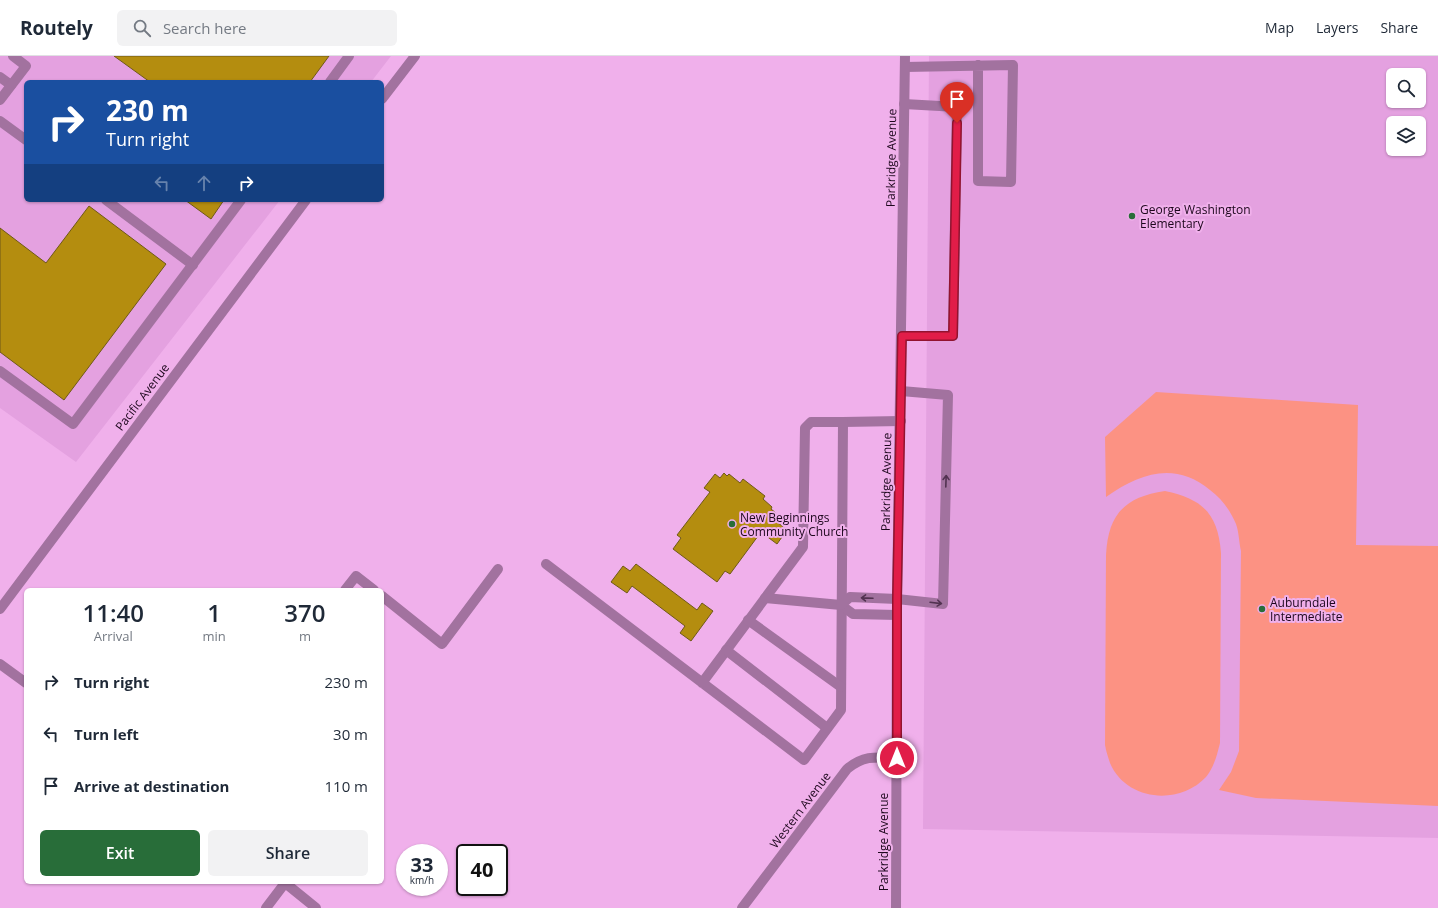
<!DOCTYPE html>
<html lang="en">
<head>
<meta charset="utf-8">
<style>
  :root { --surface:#fff; --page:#f2f2f3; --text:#1f2937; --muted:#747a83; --line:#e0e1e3; --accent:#286d39 }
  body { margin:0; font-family:"Open Sans",sans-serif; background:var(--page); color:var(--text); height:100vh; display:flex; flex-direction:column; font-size:15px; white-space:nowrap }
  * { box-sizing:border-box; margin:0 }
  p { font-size:13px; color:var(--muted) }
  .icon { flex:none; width:22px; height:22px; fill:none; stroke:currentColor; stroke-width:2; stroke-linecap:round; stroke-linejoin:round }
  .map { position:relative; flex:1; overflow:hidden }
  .details { position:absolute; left:24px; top:532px; width:360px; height:296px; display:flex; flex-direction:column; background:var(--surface); border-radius:6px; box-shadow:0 1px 3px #0004 }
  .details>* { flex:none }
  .top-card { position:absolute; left:24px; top:24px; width:360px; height:122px; border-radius:6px; box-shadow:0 1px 3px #0004; background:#1a4fa0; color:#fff; overflow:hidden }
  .fabs { position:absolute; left:1386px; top:12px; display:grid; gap:8px }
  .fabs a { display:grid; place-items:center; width:40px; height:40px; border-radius:6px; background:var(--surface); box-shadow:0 1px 3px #0004; font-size:20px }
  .speed { position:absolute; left:396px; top:788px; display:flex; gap:8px; font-size:20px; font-weight:700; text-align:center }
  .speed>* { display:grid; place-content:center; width:52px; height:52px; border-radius:50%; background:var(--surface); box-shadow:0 1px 3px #0004; line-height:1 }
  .speed small { font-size:10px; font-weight:400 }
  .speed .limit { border:2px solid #111; border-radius:6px; background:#fff; color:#111 }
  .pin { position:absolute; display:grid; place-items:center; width:34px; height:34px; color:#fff; margin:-41px -17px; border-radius:50% 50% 50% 0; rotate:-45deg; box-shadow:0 0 4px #0007 }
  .pin .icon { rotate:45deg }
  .me { position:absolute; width:44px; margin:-22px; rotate:0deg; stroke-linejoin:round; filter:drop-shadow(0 0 3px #0008) }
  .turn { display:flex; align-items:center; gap:14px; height:84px; padding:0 16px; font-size:18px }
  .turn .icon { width:52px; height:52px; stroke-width:2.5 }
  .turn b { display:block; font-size:28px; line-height:34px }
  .lanes { display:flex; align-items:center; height:38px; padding:0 16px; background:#0003; justify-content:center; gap:20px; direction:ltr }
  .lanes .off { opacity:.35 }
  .eta { display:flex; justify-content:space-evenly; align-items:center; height:68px; text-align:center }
  .eta b { font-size:24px; font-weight:600; line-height:28px }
  .action { display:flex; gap:8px; margin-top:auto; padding:8px 16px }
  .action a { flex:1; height:46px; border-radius:6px; background:var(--accent); color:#fff; font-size:16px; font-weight:600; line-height:46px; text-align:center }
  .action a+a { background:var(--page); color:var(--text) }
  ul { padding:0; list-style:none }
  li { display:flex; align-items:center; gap:12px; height:52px; padding:0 16px }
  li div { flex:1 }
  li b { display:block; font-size:15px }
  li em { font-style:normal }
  header { display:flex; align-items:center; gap:24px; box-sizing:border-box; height:56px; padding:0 20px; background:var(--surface); border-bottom:1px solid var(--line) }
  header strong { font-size:19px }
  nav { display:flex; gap:22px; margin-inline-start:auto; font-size:14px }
  .search { width:280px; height:36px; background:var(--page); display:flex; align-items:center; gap:10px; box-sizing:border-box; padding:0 14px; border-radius:6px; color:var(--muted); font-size:15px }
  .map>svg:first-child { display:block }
</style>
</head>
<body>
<header>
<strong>Routely</strong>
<div class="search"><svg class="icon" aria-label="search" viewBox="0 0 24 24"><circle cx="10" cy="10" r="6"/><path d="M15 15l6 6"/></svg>Search here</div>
<nav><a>Map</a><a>Layers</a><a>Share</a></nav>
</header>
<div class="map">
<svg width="1438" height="852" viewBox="0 0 1438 852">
  <rect width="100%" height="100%" fill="#f0b0eb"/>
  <g fill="#e4a1e0" fill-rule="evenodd">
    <path d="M 0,0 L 391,0 L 371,26 L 26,26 L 26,144 L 280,144 L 76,406 L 0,352 Z"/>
    <path d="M 929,0 L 1438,0 L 1438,782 L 923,773 ZM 1393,19 L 1419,19 L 1419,45 L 1393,45 ZM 1393,67 L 1419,67 L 1419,93 L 1393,93 Z"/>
  </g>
  <g fill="#fc9283">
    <path d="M 1156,336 L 1358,349 L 1356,489 L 1438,490 L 1438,750 L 1256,742 L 1219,734 L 1231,716 L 1239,695 L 1241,495 C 1239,487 1239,476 1236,468 C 1230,454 1222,443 1210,434 C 1175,405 1140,417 1106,441 L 1105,381 Z"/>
    <path d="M 1165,435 C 1203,443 1218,458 1221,497 L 1220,687 C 1217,699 1214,711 1206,721 C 1179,750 1126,745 1110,707 C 1108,701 1106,695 1105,689 L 1106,499 C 1108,459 1124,441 1165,435 Z"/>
  </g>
  <g fill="#b48d0f" stroke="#6f5918">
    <path d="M 114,0 L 329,0 L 310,26 L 150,26 Z"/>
    <path d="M 185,144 L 224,144 L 211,163 Z"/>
    <path d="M 89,150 L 166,208 L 64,344 L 0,296 L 0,172 L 46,207 Z"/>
    <path d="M 724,417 L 727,420 L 729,418 L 740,427 L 743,423 L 765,440 L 763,443 L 772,451 L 771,453 L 776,457 L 772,462 L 787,474 L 777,488 L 761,476 L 730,518 L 725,515 L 717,526 L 673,493 L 681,482 L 677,479 L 710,436 L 704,432 L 715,418 L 720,422 Z"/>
    <path d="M 636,508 L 697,554 L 702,547 L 713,555 L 691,585 L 680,577 L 685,570 L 632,530 L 627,537 L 611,526 L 623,510 L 630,515 Z"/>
  </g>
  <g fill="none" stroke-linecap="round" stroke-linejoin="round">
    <g stroke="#a2729f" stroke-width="10">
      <path d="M 905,11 L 1013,9 L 1011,126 L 978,125 L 978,9"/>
      <path d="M 0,21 L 11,29"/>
      <path d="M 330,26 L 349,0"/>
      <path d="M 382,43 L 415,0"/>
      <path d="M 0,44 L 26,10 L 13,0"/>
      <path d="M 0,65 L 26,84"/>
      <path d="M 106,144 L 193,209"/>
      <path d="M 902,280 L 953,280 L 957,51 L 904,48"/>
      <path d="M 0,315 L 73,368 L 241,144"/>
      <path d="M 843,366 L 901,365"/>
      <path d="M 546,508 L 804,704 L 841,654 L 843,366 L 811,366 L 805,372 L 803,491 L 702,627"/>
      <path d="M 345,534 L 356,520 L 374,534"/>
      <path d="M 382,540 L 442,588 L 498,513"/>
      <path d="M 765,542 L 841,549 L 853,558 L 897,559"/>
      <path d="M 841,549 L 850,541 L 897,543 L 943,548 L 948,339 L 901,335"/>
      <path d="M 0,553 L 306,144"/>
      <path d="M 748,564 L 841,631"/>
      <path d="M 726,594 L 827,672"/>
      <path d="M 0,608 L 26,627"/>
      <path d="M 284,826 L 316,852"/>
      <path d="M 266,852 L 285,827"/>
      <path d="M 742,852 L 847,713 C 864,699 876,701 897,702"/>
      <path d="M 896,852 L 897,543 L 905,0"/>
    </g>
  </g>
  <defs><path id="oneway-shaft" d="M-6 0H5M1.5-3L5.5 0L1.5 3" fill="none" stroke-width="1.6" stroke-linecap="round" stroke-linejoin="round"/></defs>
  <g stroke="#523251">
    <use href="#oneway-shaft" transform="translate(946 425) rotate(-88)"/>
    <use href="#oneway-shaft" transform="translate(867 542) rotate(-178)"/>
    <use href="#oneway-shaft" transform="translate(936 547) rotate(7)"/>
  </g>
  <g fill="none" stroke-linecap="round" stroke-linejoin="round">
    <defs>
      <path id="route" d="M 897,702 L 897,543 L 902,280 L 953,280 L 957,67"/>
    </defs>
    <use href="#route" stroke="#92132f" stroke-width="10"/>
    <use href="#route" stroke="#e11d48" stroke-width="7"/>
  </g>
  <g fill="#286d39" stroke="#f0b0eb" stroke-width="1.5">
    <circle cx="1132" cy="160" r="4"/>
    <circle cx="732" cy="468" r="4"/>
    <circle cx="1262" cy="553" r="4"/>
  </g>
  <g text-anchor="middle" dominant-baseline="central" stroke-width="4" stroke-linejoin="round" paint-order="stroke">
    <g font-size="12" fill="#1d071d" stroke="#f0b0eb">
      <text transform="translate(891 102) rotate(-89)">Parkridge Avenue</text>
      <text transform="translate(142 341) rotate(-53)">Pacific Avenue</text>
      <text transform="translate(886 426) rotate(-89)">Parkridge Avenue</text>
      <text transform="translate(800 754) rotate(-53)">Western Avenue</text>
      <text transform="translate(883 786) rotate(-90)">Parkridge Avenue</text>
    </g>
    <g font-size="12" fill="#1d071d" stroke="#f0b0eb" text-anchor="start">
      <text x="1140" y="153">George Washington<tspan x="1140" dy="14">Elementary</tspan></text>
      <text x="740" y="461">New Beginnings<tspan x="740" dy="14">Community Church</tspan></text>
      <text x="1270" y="546">Auburndale<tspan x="1270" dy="14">Intermediate</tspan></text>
    </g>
  </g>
</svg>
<div class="fabs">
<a><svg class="icon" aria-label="search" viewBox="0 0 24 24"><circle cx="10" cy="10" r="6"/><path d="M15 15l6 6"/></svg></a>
<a><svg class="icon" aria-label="layers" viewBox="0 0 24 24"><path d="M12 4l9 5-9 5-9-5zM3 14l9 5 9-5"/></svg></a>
</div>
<div class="speed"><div>33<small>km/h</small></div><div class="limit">40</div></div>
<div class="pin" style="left:957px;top:67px;background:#d93025"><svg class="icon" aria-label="arrive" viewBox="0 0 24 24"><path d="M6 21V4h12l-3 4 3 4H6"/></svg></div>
<svg class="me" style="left:897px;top:702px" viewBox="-20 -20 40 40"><circle r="17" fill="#e11d48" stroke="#fff" stroke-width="3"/><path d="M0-11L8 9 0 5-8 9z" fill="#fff"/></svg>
<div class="top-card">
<div class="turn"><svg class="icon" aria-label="right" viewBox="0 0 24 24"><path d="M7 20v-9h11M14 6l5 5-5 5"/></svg><div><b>230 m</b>Turn right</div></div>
<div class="lanes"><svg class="icon off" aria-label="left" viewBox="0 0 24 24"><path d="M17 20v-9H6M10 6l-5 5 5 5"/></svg><svg class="icon off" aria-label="ahead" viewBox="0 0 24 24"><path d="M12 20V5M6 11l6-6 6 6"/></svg><svg class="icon" aria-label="right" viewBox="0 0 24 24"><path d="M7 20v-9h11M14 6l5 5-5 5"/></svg></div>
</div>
<section class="details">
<div class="eta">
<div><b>11:40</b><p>Arrival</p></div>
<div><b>1</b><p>min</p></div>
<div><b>370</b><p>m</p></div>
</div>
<ul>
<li><svg class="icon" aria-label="right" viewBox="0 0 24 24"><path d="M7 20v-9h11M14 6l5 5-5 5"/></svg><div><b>Turn right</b></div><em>230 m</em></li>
<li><svg class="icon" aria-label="left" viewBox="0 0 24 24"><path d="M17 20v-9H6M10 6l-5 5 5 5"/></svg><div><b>Turn left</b></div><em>30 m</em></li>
<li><svg class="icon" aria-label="arrive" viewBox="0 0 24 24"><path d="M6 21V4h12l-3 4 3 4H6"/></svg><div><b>Arrive at destination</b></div><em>110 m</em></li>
</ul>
<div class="action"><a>Exit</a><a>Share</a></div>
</section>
</div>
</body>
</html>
